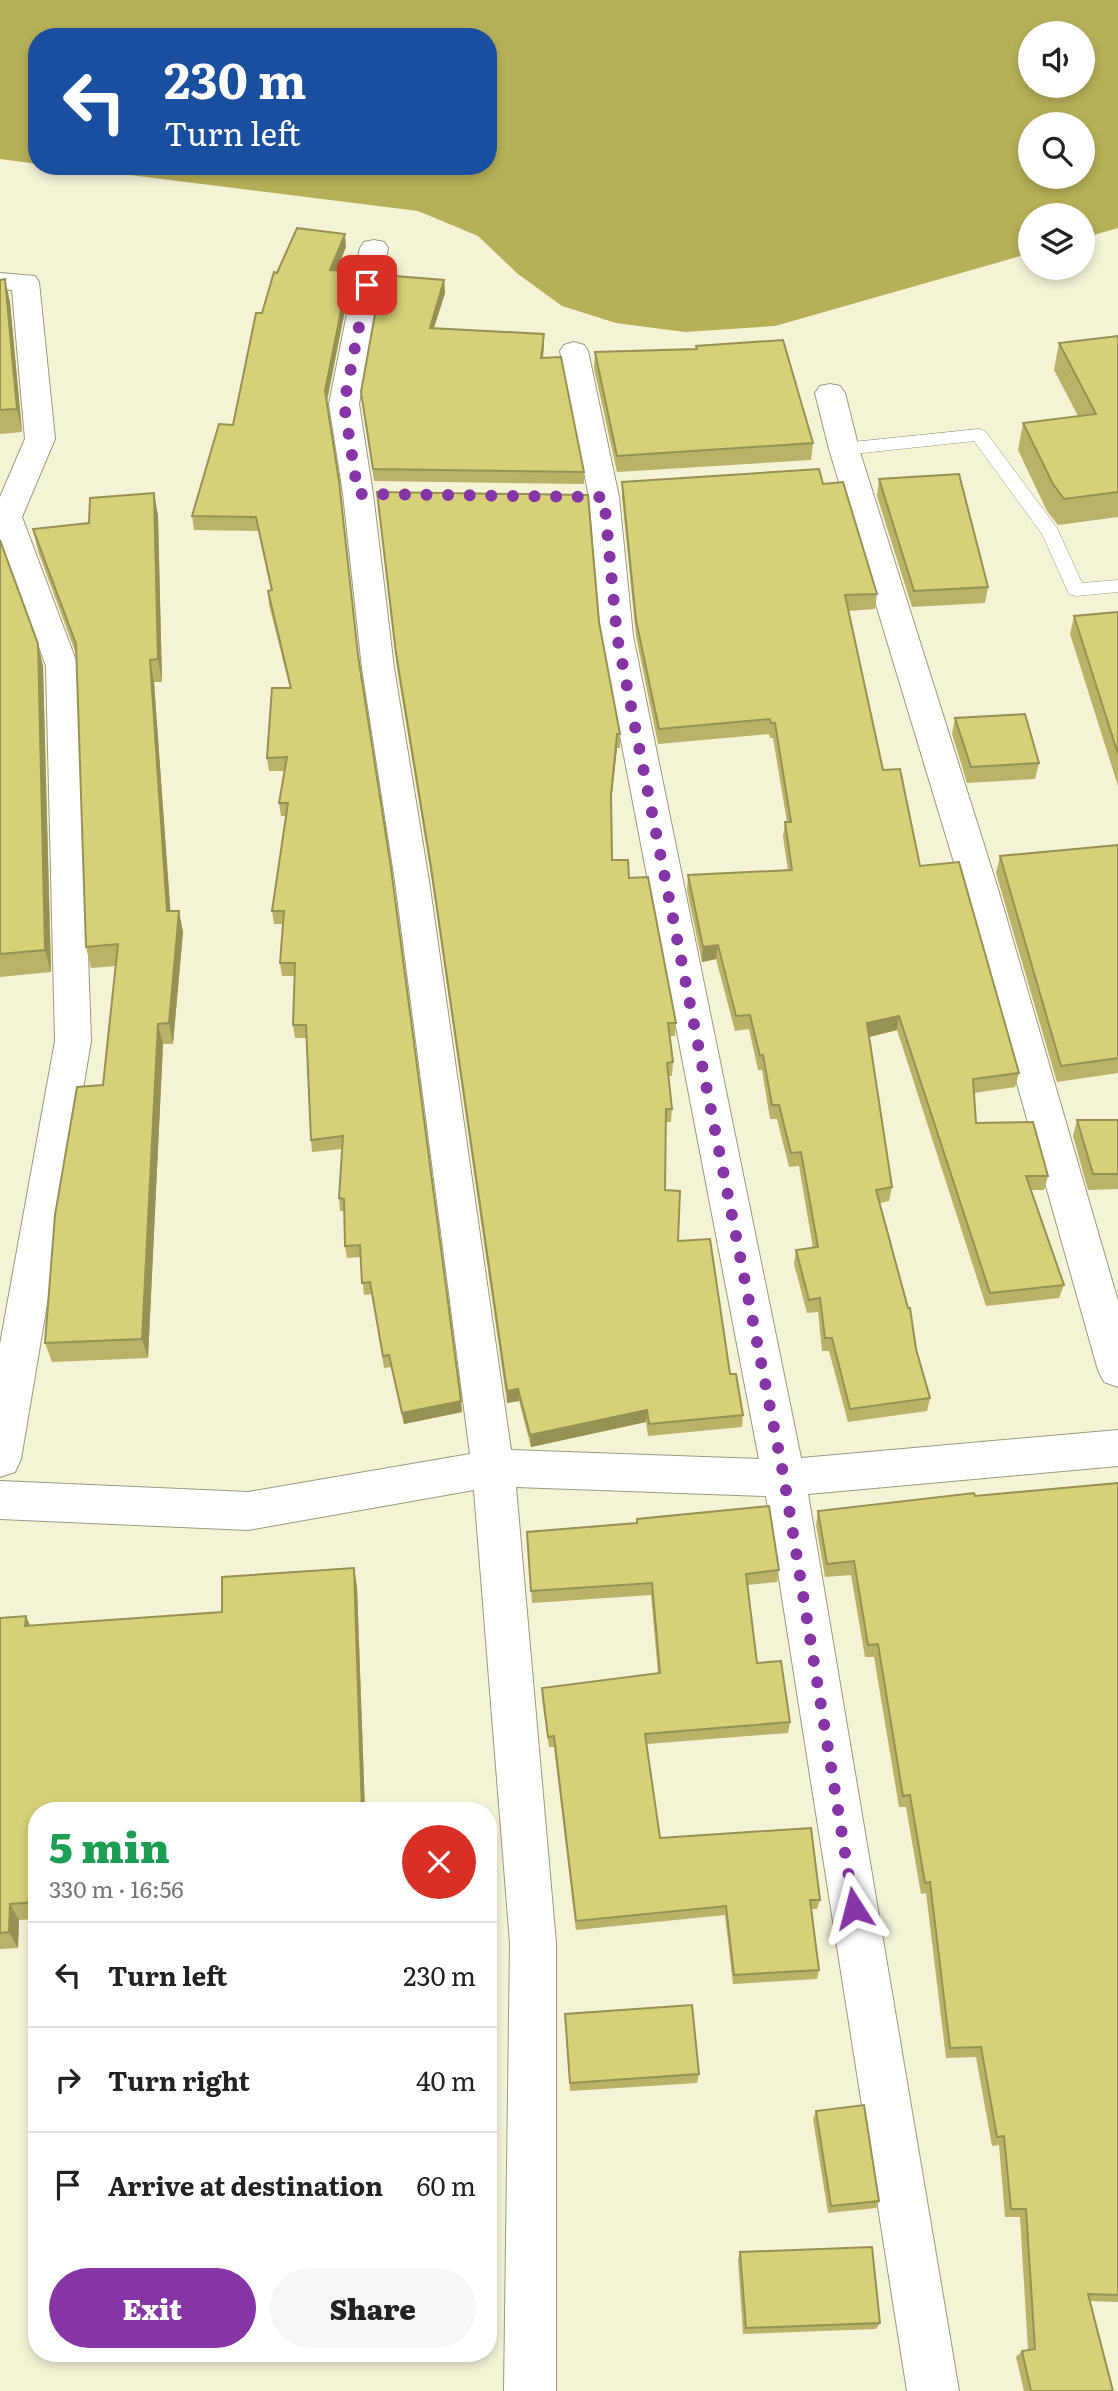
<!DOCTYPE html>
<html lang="en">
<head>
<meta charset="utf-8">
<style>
  :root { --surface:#fff; --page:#f6f6f6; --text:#222; --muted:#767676; --line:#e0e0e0; --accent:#8535a5 }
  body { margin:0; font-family:Literata,serif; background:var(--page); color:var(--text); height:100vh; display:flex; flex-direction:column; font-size:26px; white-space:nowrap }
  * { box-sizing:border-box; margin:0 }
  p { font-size:23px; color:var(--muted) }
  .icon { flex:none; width:38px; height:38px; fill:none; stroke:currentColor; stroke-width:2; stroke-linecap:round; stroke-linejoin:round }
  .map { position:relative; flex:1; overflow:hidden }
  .sheet { position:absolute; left:28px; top:1802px; width:469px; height:560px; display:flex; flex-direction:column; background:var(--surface); border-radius:28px; box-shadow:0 4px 10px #0003 }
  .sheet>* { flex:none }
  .hud { position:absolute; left:28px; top:28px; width:469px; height:147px; border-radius:28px; box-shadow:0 4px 10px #0003; background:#1a4fa0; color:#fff; overflow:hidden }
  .fabs { position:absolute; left:1018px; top:21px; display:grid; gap:14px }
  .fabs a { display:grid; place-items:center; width:77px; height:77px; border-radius:50%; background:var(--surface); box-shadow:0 4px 10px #0003; font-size:35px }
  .pin { position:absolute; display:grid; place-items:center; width:60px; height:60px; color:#fff; margin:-30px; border-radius:14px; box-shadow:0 4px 10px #0006 }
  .me { position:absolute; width:77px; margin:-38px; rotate:351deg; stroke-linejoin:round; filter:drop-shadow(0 0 5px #0008) }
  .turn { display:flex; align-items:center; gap:24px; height:147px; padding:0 21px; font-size:32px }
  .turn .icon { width:91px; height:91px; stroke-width:2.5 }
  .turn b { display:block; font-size:49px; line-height:60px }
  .round { display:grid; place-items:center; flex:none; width:74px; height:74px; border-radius:37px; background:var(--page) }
  .summary { display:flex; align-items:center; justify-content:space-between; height:119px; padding:0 21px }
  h1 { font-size:42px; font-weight:800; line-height:52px; color:#1e9e55 }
  .primary-button { display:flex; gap:14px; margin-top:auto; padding:14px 21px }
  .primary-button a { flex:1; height:80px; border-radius:42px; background:var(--accent); color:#fff; font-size:28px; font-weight:800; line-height:80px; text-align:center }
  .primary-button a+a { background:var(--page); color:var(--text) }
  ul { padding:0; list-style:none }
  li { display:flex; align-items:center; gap:21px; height:105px; padding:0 21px; border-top:2px solid var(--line) }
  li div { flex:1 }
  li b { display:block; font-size:26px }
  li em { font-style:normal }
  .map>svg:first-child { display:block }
</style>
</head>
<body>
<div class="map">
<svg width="1118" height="2391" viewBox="0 0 1118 2391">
  <rect width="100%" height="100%" fill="#f5f3d6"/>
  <path fill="#b6b058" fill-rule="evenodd" d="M 0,0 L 1118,0 L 1118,228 L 1083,238 L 1083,215 L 1031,215 L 1031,253 L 775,326 L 685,332 L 616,323 L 562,306 L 518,274 L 478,236 L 418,211 L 58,166 L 488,166 L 488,37 L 37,37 L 37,164 L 0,159 ZM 1031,33 L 1083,33 L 1083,86 L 1031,86 ZM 1031,124 L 1083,124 L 1083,177 L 1031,177 Z"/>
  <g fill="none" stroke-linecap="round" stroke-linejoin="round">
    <defs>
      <path id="service" d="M 979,429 L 985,431 L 1057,528 L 1082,583 L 1118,580 L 1118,592 L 1076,596 L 1069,594 L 1042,534 L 974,441 L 844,455 L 835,449 L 844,443 Z"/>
      <g id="minor">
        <path d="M 374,240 L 384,242 L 388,248 L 359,404 L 373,494 L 394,668 L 429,881 L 511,1450 L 759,1459 L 601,636 L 589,497 L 560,351 L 564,345 L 574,342 L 584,345 L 588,351 L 619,497 L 633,636 L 801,1458 L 1118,1430 L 1118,1466 L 808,1494 L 959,2391 L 907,2391 L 766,1496 L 516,1487 L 556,1943 L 556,2391 L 504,2391 L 510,1943 L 474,1490 L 248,1530 L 0,1519 L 0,1481 L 248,1492 L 470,1454 L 395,881 L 362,668 L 343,494 L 329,404 L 360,248 L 364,242 Z"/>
        <path d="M 0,273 L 35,276 L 39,282 L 55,439 L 22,517 L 78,666 L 91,1041 L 21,1459 L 15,1472 L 0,1477 L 0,1344 L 55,1041 L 46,666 L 0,540 L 0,497 L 25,439 L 12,290 L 0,289 Z"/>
        <path d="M 830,384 L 840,386 L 845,393 L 859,449 L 998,889 L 1118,1301 L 1118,1387 L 1104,1382 L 1098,1370 L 962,889 L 829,449 L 815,393 L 820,386 Z"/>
      </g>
    </defs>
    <use href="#service" stroke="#9b9a7f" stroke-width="1"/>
    <use href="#minor" stroke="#9b9a7f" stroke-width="2"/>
    <use href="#service" fill="#fff" fill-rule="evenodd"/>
    <use href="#minor" fill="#fff" fill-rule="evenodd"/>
  </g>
  <g fill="#b8b367">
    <path d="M 346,247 L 337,270 L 349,271 L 350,285 L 327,402 L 358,655 L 462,1412 L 404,1424 L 391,1367 L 384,1368 L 372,1294 L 364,1295 L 360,1257 L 347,1258 L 345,1246 L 344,1211 L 340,1211 L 339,1198 L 342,1149 L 312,1152 L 311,1140 L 306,1038 L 295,1038 L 293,1025 L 295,976 L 282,976 L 280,963 L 283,924 L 274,924 L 272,911 L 286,816 L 281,816 L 279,803 L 284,771 L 269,771 L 267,758 L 290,688 L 269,605 L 268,591 L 271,590 L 258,531 L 194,530 L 192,516 L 233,425 L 262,313 L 277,273 Z"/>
    <path d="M 0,280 L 10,302 L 22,432 L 0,434 Z"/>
    <path d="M 444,280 L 445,293 L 434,328 L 544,334 L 544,346 L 543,358 L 584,472 L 584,484 L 374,481 L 361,392 Z"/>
    <path d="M 1118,336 L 1118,517 L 1058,525 L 1047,511 L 1018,450 L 1023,423 L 1078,416 L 1054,370 L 1059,343 Z"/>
    <path d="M 696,346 L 813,443 L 811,460 L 617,472 L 594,368 L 595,352 L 696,349 Z"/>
    <path d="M 879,479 L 988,587 L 985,603 L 912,607 L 877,496 Z"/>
    <path d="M 622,482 L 823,484 L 877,594 L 875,609 L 848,611 L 883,770 L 920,866 L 1019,1073 L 1015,1087 L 974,1093 L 976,1123 L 1048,1176 L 1044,1190 L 1031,1190 L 1064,1285 L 1059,1298 L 986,1306 L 897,1030 L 869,1037 L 892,1187 L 889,1201 L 880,1203 L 916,1349 L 930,1398 L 927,1411 L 848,1422 L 829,1351 L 822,1351 L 818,1312 L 807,1313 L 794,1264 L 796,1250 L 813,1248 L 799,1166 L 789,1167 L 777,1119 L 770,1119 L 762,1070 L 758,1070 L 749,1029 L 735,1031 L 716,959 L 702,962 L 687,890 L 688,875 L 788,870 L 783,837 L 785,822 L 787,822 L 773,738 L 770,738 L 769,734 L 658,744 L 636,636 L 622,497 Z"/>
    <path d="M 377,492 L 599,622 L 620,734 L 620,748 L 617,748 L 611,804 L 612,860 L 629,878 L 676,1023 L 675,1036 L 670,1036 L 673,1062 L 672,1076 L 669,1076 L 672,1109 L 671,1122 L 666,1122 L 665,1190 L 678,1241 L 730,1374 L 743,1415 L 742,1427 L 648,1436 L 646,1422 L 531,1447 L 519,1401 L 507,1403 L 432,881 L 397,668 Z"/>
    <path d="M 154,493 L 158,516 L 162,682 L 154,682 L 170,911 L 183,932 L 173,1044 L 163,1044 L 148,1358 L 52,1362 L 45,1343 L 103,1085 L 116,966 L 91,968 L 86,947 L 76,654 L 38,551 L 33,529 L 89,523 Z"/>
    <path d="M 0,540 L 43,666 L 51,972 L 0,977 Z"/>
    <path d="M 1118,612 L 1118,786 L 1070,634 L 1074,616 Z"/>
    <path d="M 955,718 L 1039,763 L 1035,779 L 967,783 L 952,734 Z"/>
    <path d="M 1118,845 L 1118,1073 L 1057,1082 L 996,873 L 1000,856 Z"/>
    <path d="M 1077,1120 L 1118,1120 L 1118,1189 L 1088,1190 L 1073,1136 Z"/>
    <path d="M 1118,1483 L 1118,2302 L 1090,2301 L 1113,2391 L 1024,2391 L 1016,2357 L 1022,2351 L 1028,2350 L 1020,2217 L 1005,2217 L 999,2145 L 992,2146 L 976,2057 L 946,2058 L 926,1893 L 921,1894 L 906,1807 L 899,1807 L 874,1657 L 865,1657 L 851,1575 L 825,1577 L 816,1525 L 818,1511 Z"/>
    <path d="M 637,1519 L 779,1570 L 777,1582 L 748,1585 L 757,1663 L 790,1722 L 788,1733 L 647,1744 L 660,1838 L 820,1900 L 817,1909 L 811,1909 L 819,1970 L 817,1979 L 733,1984 L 725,1915 L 576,1930 L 554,1747 L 549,1747 L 542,1699 L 542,1688 L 658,1674 L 651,1595 L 532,1603 L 527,1532 L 637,1524 Z"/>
    <path d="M 354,1568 L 357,1587 L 365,1811 L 37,1811 L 37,1919 L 19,1920 L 18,1948 L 0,1949 L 0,1618 L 30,1626 L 222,1612 Z"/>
    <path d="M 565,2014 L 699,2074 L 697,2083 L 570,2091 Z"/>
    <path d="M 816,2111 L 879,2201 L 876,2208 L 828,2213 L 813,2119 Z"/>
    <path d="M 740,2252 L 880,2323 L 876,2329 L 743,2334 L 738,2259 Z"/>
  </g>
  <g fill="#969254">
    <path d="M 345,234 L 346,247 L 331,283 L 330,270 Z"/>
    <path d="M 349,271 L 350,285 L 326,404 L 325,391 Z"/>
    <path d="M 5,279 L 10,302 L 22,432 L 17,409 Z"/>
    <path d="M 444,280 L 445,293 L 430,340 L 430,328 Z"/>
    <path d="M 544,334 L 544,346 L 541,370 L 541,358 Z"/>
    <path d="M 154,493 L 158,516 L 162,682 L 158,659 Z"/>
    <path d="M 38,644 L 43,666 L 51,972 L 45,950 Z"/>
    <path d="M 150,660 L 154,682 L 172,932 L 167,911 Z"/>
    <path d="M 617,734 L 617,748 L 610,809 L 611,795 Z"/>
    <path d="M 179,911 L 183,932 L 173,1044 L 169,1023 Z"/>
    <path d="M 718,945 L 716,959 L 702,962 L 703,947 Z"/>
    <path d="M 899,1016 L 897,1030 L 865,1038 L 867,1023 Z"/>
    <path d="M 158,1024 L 163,1044 L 148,1358 L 142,1339 Z"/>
    <path d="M 518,1389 L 519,1401 L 507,1403 L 507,1391 Z"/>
    <path d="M 461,1401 L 462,1412 L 404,1424 L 402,1413 Z"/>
    <path d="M 647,1410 L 646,1422 L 531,1447 L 530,1435 Z"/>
    <path d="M 354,1568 L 357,1587 L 365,1811 L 362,1811 Z"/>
    <path d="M 26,1616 L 34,1635 L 25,1626 Z"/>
    <path d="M 10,1904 L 19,1920 L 18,1948 L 9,1932 Z"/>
  </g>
  <g fill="#d6d078" stroke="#969254" stroke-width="2">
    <path d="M 297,228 L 345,234 L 330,270 L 349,271 L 325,391 L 339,481 L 358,655 L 391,868 L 461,1401 L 402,1413 L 389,1355 L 383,1356 L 370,1282 L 362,1283 L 360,1245 L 345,1246 L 344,1199 L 339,1198 L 343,1136 L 311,1140 L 306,1025 L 293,1025 L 295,963 L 280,963 L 284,911 L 272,911 L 288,803 L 279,803 L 287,757 L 267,758 L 272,688 L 291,688 L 268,591 L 272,590 L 256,517 L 192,516 L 219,424 L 233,425 L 256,313 L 262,313 L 274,272 L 277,273 Z"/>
    <path d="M 382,275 L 444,280 L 430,328 L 544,334 L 541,358 L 561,357 L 584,472 L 373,469 L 361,392 Z"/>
    <path d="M 5,279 L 17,409 L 0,410 L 0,280 Z"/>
    <path d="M 1118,336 L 1118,492 L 1064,499 L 1053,484 L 1023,423 L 1096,414 L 1059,343 Z"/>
    <path d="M 783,340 L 813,443 L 617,456 L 595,352 L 697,349 L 696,346 Z"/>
    <path d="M 819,469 L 823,484 L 843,482 L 877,594 L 845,595 L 883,770 L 900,769 L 920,866 L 959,862 L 1019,1073 L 973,1079 L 976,1123 L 1033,1122 L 1048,1176 L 1026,1176 L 1064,1285 L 990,1293 L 899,1016 L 867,1023 L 892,1187 L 876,1190 L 908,1308 L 910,1308 L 916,1349 L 930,1398 L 850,1409 L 832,1338 L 825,1338 L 820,1298 L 809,1300 L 796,1250 L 818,1247 L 801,1152 L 791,1153 L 779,1105 L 772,1105 L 763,1055 L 760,1056 L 750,1015 L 736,1016 L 718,945 L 703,947 L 688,875 L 792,870 L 785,822 L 791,822 L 775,723 L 771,723 L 770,719 L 659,729 L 636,620 L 622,482 Z"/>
    <path d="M 959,474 L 988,587 L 914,591 L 879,479 Z"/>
    <path d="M 377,492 L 588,495 L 599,622 L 620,734 L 617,734 L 611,795 L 612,860 L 628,860 L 629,878 L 648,877 L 676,1023 L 668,1023 L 673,1062 L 667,1063 L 672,1109 L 666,1109 L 665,1190 L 680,1191 L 678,1241 L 710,1239 L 730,1374 L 736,1374 L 743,1415 L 649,1424 L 647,1410 L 530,1435 L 518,1389 L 507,1391 L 431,867 L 396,653 Z"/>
    <path d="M 154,493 L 158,659 L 150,660 L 167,911 L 179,911 L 169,1023 L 158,1024 L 142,1339 L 45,1343 L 55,1215 L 77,1087 L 103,1085 L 118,944 L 86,947 L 76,644 L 33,529 L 89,523 L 90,498 Z"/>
    <path d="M 0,540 L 38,644 L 45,950 L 0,954 Z"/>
    <path d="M 1118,612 L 1118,754 L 1074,616 Z"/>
    <path d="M 1025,714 L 1039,763 L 971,767 L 955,718 Z"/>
    <path d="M 1118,845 L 1118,1058 L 1061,1066 L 1000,856 Z"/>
    <path d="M 1077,1120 L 1118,1120 L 1118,1174 L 1093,1174 Z"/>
    <path d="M 1118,1483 L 1118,2295 L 1088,2294 L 1113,2391 L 1031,2391 L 1022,2351 L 1035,2349 L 1026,2209 L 1011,2209 L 1004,2136 L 997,2137 L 981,2047 L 950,2048 L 930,1882 L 925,1883 L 910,1795 L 903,1796 L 878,1644 L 868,1645 L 854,1561 L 827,1564 L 818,1511 L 974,1493 L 975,1496 Z"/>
    <path d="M 769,1506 L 779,1570 L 746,1574 L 757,1663 L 781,1661 L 790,1722 L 645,1734 L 660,1838 L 811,1828 L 820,1900 L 810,1900 L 819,1970 L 734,1975 L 726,1906 L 576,1921 L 554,1736 L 548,1737 L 542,1688 L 660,1673 L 652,1583 L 531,1591 L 527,1532 L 637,1523 L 637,1519 Z"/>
    <path d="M 354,1568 L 362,1811 L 37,1811 L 37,1902 L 10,1904 L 9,1932 L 0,1933 L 0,1618 L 26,1616 L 25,1626 L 222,1612 L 222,1577 Z"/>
    <path d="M 692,2005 L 699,2074 L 570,2083 L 565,2014 Z"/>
    <path d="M 864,2105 L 879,2201 L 831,2206 L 816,2111 Z"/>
    <path d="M 872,2247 L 880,2323 L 746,2328 L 740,2252 Z"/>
  </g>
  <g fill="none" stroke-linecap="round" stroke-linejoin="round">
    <path stroke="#8535a5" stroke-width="12" stroke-dasharray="0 21.6" d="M 367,285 L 344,404 L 358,494 L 604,497 L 617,636 L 784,1478 L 854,1908"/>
  </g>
</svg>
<div class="fabs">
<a><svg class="icon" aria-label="sound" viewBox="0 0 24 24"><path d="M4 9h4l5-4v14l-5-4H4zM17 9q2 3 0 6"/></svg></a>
<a><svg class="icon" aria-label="search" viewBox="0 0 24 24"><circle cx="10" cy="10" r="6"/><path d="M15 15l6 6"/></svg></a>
<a><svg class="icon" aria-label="layers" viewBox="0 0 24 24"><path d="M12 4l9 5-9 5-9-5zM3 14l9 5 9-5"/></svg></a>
</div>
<div class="pin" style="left:367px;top:285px;background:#d93025"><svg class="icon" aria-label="arrive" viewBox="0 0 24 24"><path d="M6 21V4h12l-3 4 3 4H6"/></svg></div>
<svg class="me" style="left:854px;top:1908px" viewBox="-20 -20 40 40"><path d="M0-17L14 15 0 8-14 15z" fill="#8535a5" stroke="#fff" stroke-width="4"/></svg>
<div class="hud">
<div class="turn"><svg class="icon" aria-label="left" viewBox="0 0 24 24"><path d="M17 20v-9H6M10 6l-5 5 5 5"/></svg><div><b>230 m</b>Turn left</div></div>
</div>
<section class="sheet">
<div class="summary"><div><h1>5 min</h1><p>330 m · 16:56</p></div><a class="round" style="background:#d93025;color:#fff"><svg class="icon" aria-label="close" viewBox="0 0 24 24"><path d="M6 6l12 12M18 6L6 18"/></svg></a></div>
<ul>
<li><svg class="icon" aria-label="left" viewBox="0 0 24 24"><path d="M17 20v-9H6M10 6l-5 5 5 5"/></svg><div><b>Turn left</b></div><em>230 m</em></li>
<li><svg class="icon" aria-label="right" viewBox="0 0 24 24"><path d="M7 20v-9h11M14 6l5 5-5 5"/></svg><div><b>Turn right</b></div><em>40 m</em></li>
<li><svg class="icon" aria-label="arrive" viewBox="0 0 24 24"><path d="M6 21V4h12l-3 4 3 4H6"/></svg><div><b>Arrive at destination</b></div><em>60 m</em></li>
</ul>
<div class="primary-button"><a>Exit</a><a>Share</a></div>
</section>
</div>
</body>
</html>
